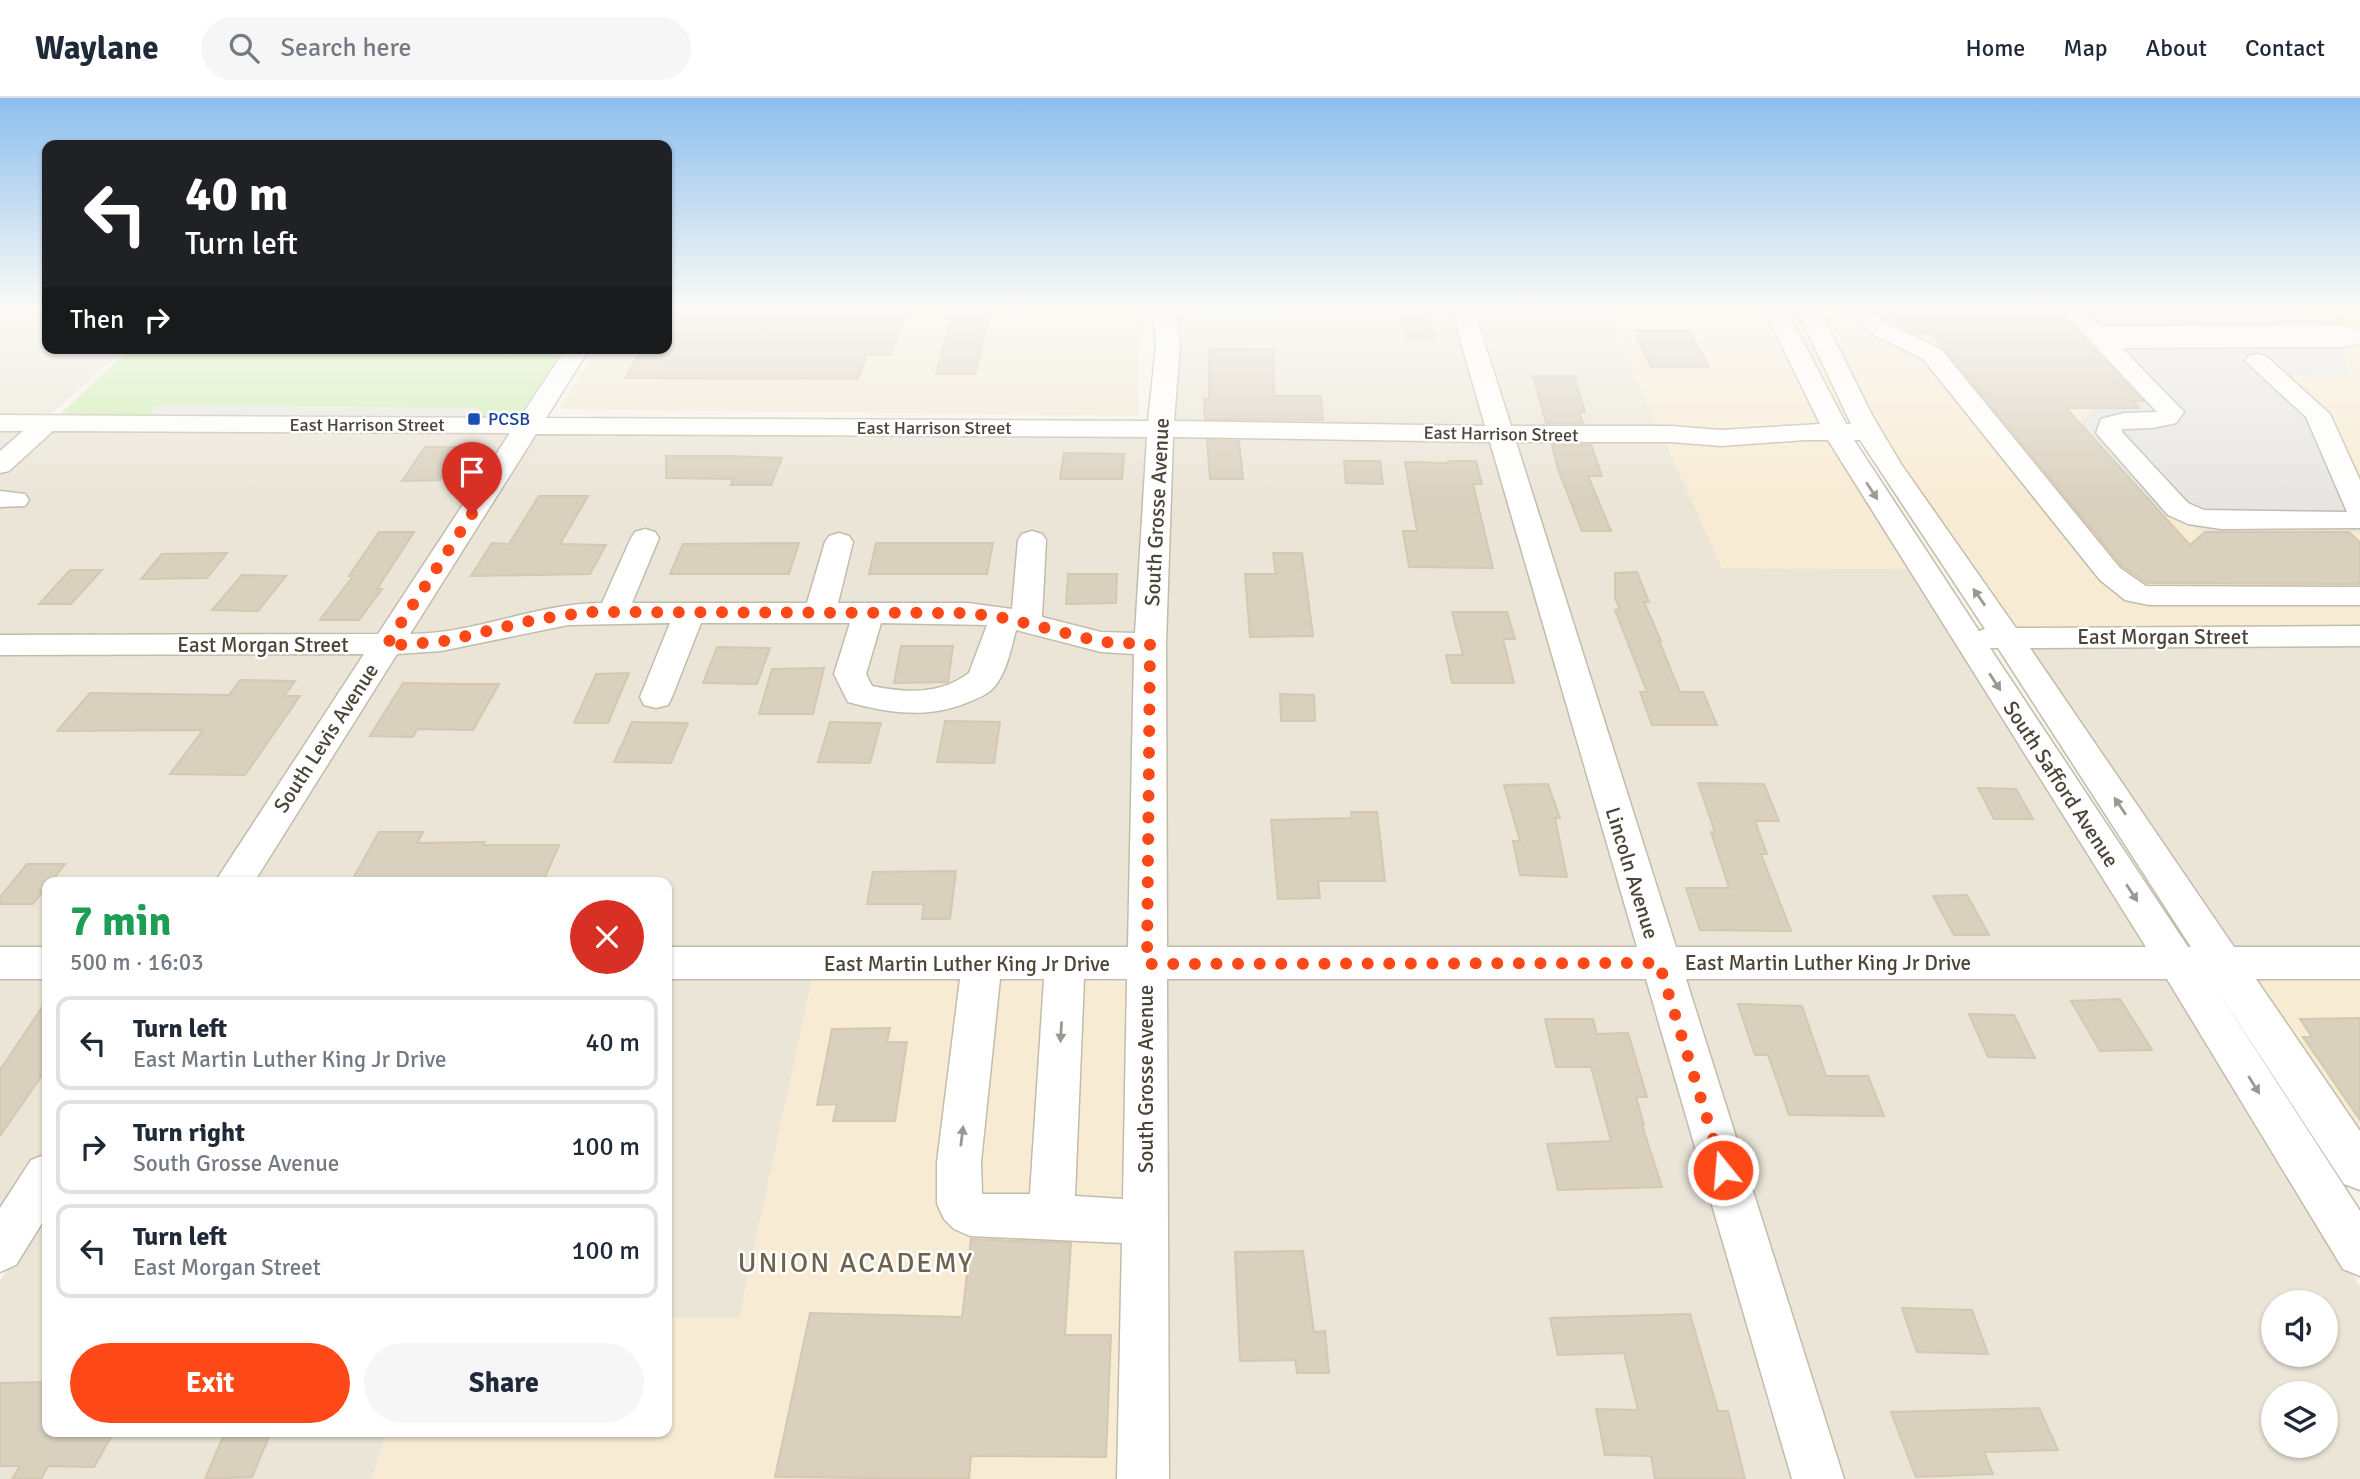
<!DOCTYPE html>
<html lang="en">
<head>
<meta charset="utf-8">
<style>
  :root { --surface:#fff; --page:#f6f6f7; --text:#1f2937; --muted:#747a83; --line:#e0e1e3; --accent:#ff4818 }
  body { margin:0; font-family:Signika,sans-serif; background:var(--page); color:var(--text); height:100vh; display:flex; flex-direction:column; font-size:26px; white-space:nowrap }
  * { box-sizing:border-box; margin:0 }
  p { font-size:23px; color:var(--muted) }
  .icon { flex:none; width:38px; height:38px; fill:none; stroke:currentColor; stroke-width:2; stroke-linecap:round; stroke-linejoin:round }
  .map { position:relative; flex:1; overflow:hidden }
  .drawer { position:absolute; left:42px; top:779px; width:630px; height:560px; display:flex; flex-direction:column; background:var(--surface); border-radius:14px; box-shadow:0 2px 5px #0004 }
  .drawer>* { flex:none }
  .guide { position:absolute; left:42px; top:42px; width:630px; height:214px; border-radius:14px; box-shadow:0 2px 5px #0004; background:#202124; color:#fff; overflow:hidden }
  .fabs { position:absolute; left:2261px; top:1192px; display:grid; gap:14px }
  .fabs a { display:grid; place-items:center; width:77px; height:77px; border-radius:50%; background:var(--surface); box-shadow:0 2px 5px #0004; font-size:35px }
  .pin { position:absolute; display:grid; place-items:center; width:60px; height:60px; color:#fff; margin:-72px -30px; border-radius:50% 50% 50% 0; rotate:-45deg; box-shadow:0 0 7px #0007 }
  .pin .icon { rotate:45deg }
  .me { position:absolute; width:77px; margin:-38px; rotate:343deg; stroke-linejoin:round; filter:drop-shadow(0 0 5px #0008) }
  .turn { display:flex; align-items:center; gap:24px; height:147px; padding:0 28px; font-size:32px }
  .turn .icon { width:91px; height:91px; stroke-width:2.5 }
  .turn b { display:block; font-size:49px; line-height:60px }
  .then { display:flex; align-items:center; height:66px; padding:0 28px; background:#0003; gap:14px; font-size:26px }
  .round { display:grid; place-items:center; flex:none; width:74px; height:74px; border-radius:37px; background:var(--page) }
  .head { display:flex; align-items:center; justify-content:space-between; height:119px; padding:0 28px }
  h1 { font-size:42px; font-weight:800; line-height:52px; color:#1e9e55 }
  .action { display:flex; gap:14px; margin-top:auto; padding:14px 28px }
  .action a { flex:1; height:80px; border-radius:42px; background:var(--accent); color:#fff; font-size:28px; font-weight:800; line-height:80px; text-align:center }
  .action a+a { background:var(--page); color:var(--text) }
  ul { padding:0; list-style:none }
  li { display:flex; align-items:center; gap:21px; height:94px; margin:0 14px 10px; padding:0 14px; border:4px solid var(--line); border-radius:14px }
  li div { flex:1 }
  li b { display:block; font-size:26px }
  li em { font-style:normal }
  header { display:flex; align-items:center; gap:42px; box-sizing:border-box; height:98px; padding:0 35px; background:var(--surface); border-bottom:2px solid var(--line) }
  header strong { font-size:33px }
  nav { display:flex; gap:38px; margin-inline-start:auto; font-size:24px }
  .search { width:490px; height:63px; background:var(--page); display:flex; align-items:center; gap:18px; box-sizing:border-box; padding:0 24px; border-radius:38px; color:var(--muted); font-size:26px }
  .map>svg:first-child { display:block }
</style>
</head>
<body>
<header>
<strong>Waylane</strong>
<div class="search"><svg class="icon" aria-label="search" viewBox="0 0 24 24"><circle cx="10" cy="10" r="6"/><path d="M15 15l6 6"/></svg>Search here</div>
<nav><a>Home</a><a>Map</a><a>About</a><a>Contact</a></nav>
</header>
<div class="map">
<svg width="2360" height="1381" viewBox="0 0 2360 1381">
  <rect width="100%" height="100%" fill="#f6f3ea"/>
  <g fill="#eae5d7" fill-rule="evenodd">
    <path d="M 0,209 L 47,209 L 47,250 L 125,250 L 49,318 L 0,318 Z"/>
    <path d="M 1292,209 L 1452,209 L 1487,328 L 1172,325 L 1175,223 L 1169,214 L 1171,210 L 1196,221 L 1288,216 Z"/>
    <path d="M 1472,209 L 1604,209 L 1658,329 L 1510,329 Z"/>
    <path d="M 0,332 L 513,335 L 379,538 L 0,536 Z"/>
    <path d="M 536,335 L 1148,338 L 1137,535 L 1090,531 L 1009,510 L 971,506 L 595,505 L 539,512 L 447,534 L 407,537 Z"/>
    <path d="M 1171,339 L 1491,342 L 1638,849 L 1164,850 L 1164,546 Z"/>
    <path d="M 1514,343 L 1665,343 L 1722,470 L 1909,471 L 2150,849 L 1672,849 Z"/>
    <path d="M 596,524 L 966,525 L 1000,529 L 1097,554 L 1136,556 L 1130,850 L 667,849 L 667,784 L 251,784 L 394,557 L 461,550 L 547,529 Z"/>
    <path d="M 2360,548 L 2360,849 L 2232,849 L 2027,550 Z"/>
    <path d="M 0,557 L 366,558 L 218,784 L 47,784 L 47,849 L 0,849 Z"/>
    <path d="M 0,881 L 47,881 L 47,1047 L 0,1119 Z"/>
    <path d="M 667,881 L 1130,882 L 812,882 L 739,1220 L 667,1219 Z"/>
    <path d="M 1647,881 L 1795,1381 L 1166,1381 L 1164,882 Z"/>
    <path d="M 1682,881 L 2170,881 L 2360,1189 L 2360,1381 L 1841,1381 ZM 2273,1204 L 2326,1204 L 2326,1256 L 2273,1256 ZM 2273,1295 L 2326,1295 L 2326,1348 L 2273,1348 Z"/>
    <path d="M 47,1108 L 47,1334 L 388,1334 L 371,1381 L 0,1381 L 0,1183 Z"/>
  </g>
  <g fill="#f8ebd4">
    <path d="M 1604,209 L 1764,209 L 1823,327 L 1717,333 L 1658,329 Z"/>
    <path d="M 1784,209 L 1797,209 L 1852,326 L 1845,327 Z"/>
    <path d="M 1817,209 L 2327,209 L 2360,234 L 2360,528 L 2014,530 L 1899,367 L 1871,317 Z"/>
    <path d="M 1830,341 L 1909,471 L 1722,470 L 1665,343 Z"/>
    <path d="M 812,881 L 1130,884 L 1121,1381 L 371,1381 L 388,1334 L 667,1334 L 667,1219 L 739,1220 Z"/>
    <path d="M 2253,881 L 2360,881 L 2360,1042 Z"/>
  </g>
  <path fill="#f0e9d3" d="M 667,209 L 1140,209 L 1138,318 L 559,311 L 598,250 L 667,250 Z"/>
  <g fill="#ceedb0">
    <path d="M 1168,209 L 1292,209 L 1288,216 C 1244,225 1209,226 1168,209 Z"/>
    <path d="M 163,250 L 563,250 L 524,313 L 509,320 L 58,318 L 129,252 Z"/>
  </g>
  <g fill="#e7e5e1">
    <path d="M 2053,209 L 2290,209 L 2345,254 L 2349,277 L 2283,278 L 2360,395 L 2360,434 L 2205,434 L 2165,418 L 2080,325 L 2095,310 L 2138,309 L 2133,303 L 2144,303 Z"/>
    <path d="M 157,308 L 481,310 L 474,321 L 147,318 Z"/>
  </g>
  <g fill="#d9d0be" stroke="#d4c8b1" stroke-width="2">
    <path d="M 667,209 L 907,209 L 891,257 L 867,257 L 858,281 L 625,280 L 643,250 L 667,250 Z"/>
    <path d="M 955,209 L 992,209 L 975,276 L 936,276 Z"/>
    <path d="M 1398,209 L 1426,209 L 1434,241 L 1407,241 Z"/>
    <path d="M 1885,209 L 2053,209 L 2143,303 L 2133,303 L 2139,310 L 2066,310 L 2190,447 L 2205,434 L 2349,434 L 2360,444 L 2360,486 L 2147,485 L 2122,468 L 1932,236 L 1915,236 L 1901,229 Z"/>
    <path d="M 1634,232 L 1689,232 L 1709,269 L 1651,269 Z"/>
    <path d="M 1209,251 L 1273,252 L 1274,298 L 1321,298 L 1323,322 L 1205,321 L 1204,300 L 1209,301 Z"/>
    <path d="M 1533,278 L 1574,278 L 1585,314 L 1579,314 L 1583,325 L 1546,325 Z"/>
    <path d="M 1207,342 L 1239,343 L 1243,381 L 1210,381 Z"/>
    <path d="M 1552,347 L 1591,347 L 1602,378 L 1588,378 L 1611,433 L 1582,433 L 1558,371 Z"/>
    <path d="M 425,349 L 463,349 L 440,382 L 402,383 Z"/>
    <path d="M 1064,355 L 1124,356 L 1122,381 L 1060,381 Z"/>
    <path d="M 666,358 L 732,358 L 782,360 L 771,387 L 731,387 L 733,381 L 666,380 Z"/>
    <path d="M 1344,363 L 1380,363 L 1383,386 L 1346,385 Z"/>
    <path d="M 1448,363 L 1476,363 L 1482,386 L 1473,386 L 1493,470 L 1409,469 L 1403,433 L 1417,433 L 1405,364 L 1448,365 Z"/>
    <path d="M 539,398 L 588,398 L 560,446 L 606,447 L 590,476 L 471,478 L 492,445 L 509,446 Z"/>
    <path d="M 379,434 L 414,434 L 377,491 L 382,491 L 359,522 L 320,522 L 353,478 L 349,478 Z"/>
    <path d="M 799,445 L 789,476 L 670,476 L 683,446 Z"/>
    <path d="M 876,445 L 993,445 L 987,476 L 869,476 Z"/>
    <path d="M 227,455 L 207,480 L 141,481 L 162,456 Z"/>
    <path d="M 1273,455 L 1302,455 L 1313,538 L 1250,539 L 1245,476 L 1276,476 Z"/>
    <path d="M 70,472 L 102,472 L 71,506 L 39,506 Z"/>
    <path d="M 1637,474 L 1649,504 L 1644,504 L 1661,543 L 1659,543 L 1680,594 L 1703,594 L 1717,627 L 1652,627 L 1640,594 L 1647,594 L 1615,512 L 1620,511 L 1615,500 L 1615,475 Z"/>
    <path d="M 1068,476 L 1117,476 L 1116,505 L 1066,506 Z"/>
    <path d="M 242,477 L 286,478 L 258,513 L 212,512 Z"/>
    <path d="M 1452,514 L 1507,514 L 1515,541 L 1503,541 L 1514,585 L 1452,585 L 1446,557 L 1463,557 Z"/>
    <path d="M 901,548 L 953,548 L 948,584 L 894,585 Z"/>
    <path d="M 717,549 L 770,550 L 757,586 L 703,585 Z"/>
    <path d="M 824,570 L 813,616 L 759,616 L 772,571 Z"/>
    <path d="M 629,575 L 608,625 L 574,625 L 596,576 Z"/>
    <path d="M 240,582 L 295,583 L 284,598 L 300,598 L 245,677 L 170,676 L 203,632 L 57,633 L 90,595 L 229,597 Z"/>
    <path d="M 403,585 L 466,586 L 499,586 L 473,632 L 417,631 L 413,639 L 370,638 Z"/>
    <path d="M 1280,596 L 1314,597 L 1315,623 L 1281,623 Z"/>
    <path d="M 945,623 L 1000,624 L 994,665 L 937,664 Z"/>
    <path d="M 632,624 L 688,625 L 671,665 L 614,664 Z"/>
    <path d="M 830,624 L 881,625 L 870,665 L 818,664 Z"/>
    <path d="M 1698,685 L 1764,686 L 1779,723 L 1755,723 L 1767,756 L 1761,756 L 1791,833 L 1700,832 L 1686,790 L 1729,790 L 1711,734 L 1715,734 Z"/>
    <path d="M 1548,686 L 1560,720 L 1555,720 L 1567,779 L 1520,777 L 1513,743 L 1520,743 L 1504,687 Z"/>
    <path d="M 1978,690 L 2016,691 L 2033,721 L 1994,721 Z"/>
    <path d="M 1351,714 L 1377,714 L 1385,783 L 1318,783 L 1320,800 L 1278,801 L 1271,722 L 1352,720 Z"/>
    <path d="M 379,734 L 423,734 L 417,745 L 485,744 L 483,747 L 559,747 L 543,784 L 351,784 Z"/>
    <path d="M 27,766 L 65,766 L 51,784 L 47,784 L 47,788 L 33,806 L 0,806 L 0,799 Z"/>
    <path d="M 956,773 L 950,821 L 922,821 L 924,806 L 867,806 L 873,774 Z"/>
    <path d="M 1967,797 L 1989,837 L 1954,837 L 1933,798 Z"/>
    <path d="M 2120,901 L 2152,952 L 2100,953 L 2071,903 Z"/>
    <path d="M 47,902 L 47,970 L 0,1038 L 0,972 Z"/>
    <path d="M 1738,906 L 1802,908 L 1826,978 L 1868,978 L 1884,1018 L 1789,1017 L 1768,957 L 1755,957 Z"/>
    <path d="M 1969,916 L 2014,917 L 2035,960 L 1988,959 Z"/>
    <path d="M 2360,920 L 2360,1022 L 2303,939 L 2312,939 L 2300,921 Z"/>
    <path d="M 1545,921 L 1593,921 L 1597,936 L 1628,935 L 1647,999 L 1636,999 L 1644,1027 L 1642,1027 L 1662,1089 L 1558,1092 L 1547,1046 L 1611,1043 L 1591,969 L 1556,969 Z"/>
    <path d="M 890,930 L 887,944 L 907,944 L 895,1023 L 833,1023 L 837,1006 L 817,1007 L 832,931 Z"/>
    <path d="M 971,1141 L 1071,1145 L 1065,1237 L 1111,1237 L 1106,1359 L 971,1358 L 969,1381 L 775,1379 L 810,1215 L 962,1219 Z"/>
    <path d="M 1303,1153 L 1314,1234 L 1325,1233 L 1329,1275 L 1297,1275 L 1295,1262 L 1240,1263 L 1235,1154 Z"/>
    <path d="M 1902,1210 L 1972,1212 L 1988,1256 L 1917,1254 Z"/>
    <path d="M 1690,1216 L 1718,1313 L 1728,1313 L 1745,1381 L 1655,1381 L 1651,1358 L 1605,1357 L 1596,1311 L 1638,1312 L 1624,1255 L 1558,1257 L 1550,1220 Z"/>
    <path d="M 47,1284 L 47,1334 L 114,1334 L 94,1369 L 48,1368 L 41,1381 L 12,1381 L 20,1368 L 0,1368 L 0,1285 Z"/>
    <path d="M 2039,1310 L 2058,1352 L 1984,1354 L 1993,1376 L 1916,1379 L 1891,1314 Z"/>
    <path d="M 225,1334 L 271,1334 L 252,1379 L 205,1381 Z"/>
  </g>
  <g fill="none" stroke-linecap="round" stroke-linejoin="round">
    <defs>
      <g id="minor">
        <path d="M 1141,209 L 1164,209 L 1177,223 L 1180,248 L 1174,323 L 1485,328 L 1451,209 L 1473,209 L 1511,328 L 1671,328 L 1721,332 L 1820,326 L 1763,209 L 1785,209 L 1846,326 L 1851,326 L 1796,209 L 1818,209 L 1872,317 L 1901,366 L 2016,530 L 2360,528 L 2360,548 L 2030,550 L 2234,849 L 2360,849 L 2360,881 L 2256,881 L 2360,1033 L 2360,1092 L 2344,1086 L 2210,881 L 2360,1113 L 2360,1178 L 2343,1171 L 2167,881 L 1686,881 L 1844,1381 L 1792,1381 L 1646,881 L 1167,881 L 1169,1381 L 1117,1381 L 1122,1145 L 970,1138 L 954,1131 L 944,1121 L 937,1106 L 937,1064 L 960,881 L 667,881 L 667,849 L 1128,849 L 1134,556 L 1101,554 L 1016,532 C 1011,551 1007,573 995,588 C 988,597 976,601 966,605 C 926,621 889,615 848,604 L 834,576 L 850,525 L 701,525 L 672,599 L 668,607 L 656,610 L 644,607 L 640,599 L 670,525 L 568,527 L 441,553 L 397,556 L 254,784 L 215,784 L 364,556 L 0,557 L 0,537 L 378,536 L 510,335 L 53,333 L 9,373 L 0,375 L 0,353 L 23,333 L 0,333 L 0,317 L 520,320 L 566,250 L 590,250 L 546,320 L 1148,323 L 1156,248 L 1154,224 ZM 536,336 L 1147,339 L 1135,535 L 1101,534 L 1042,519 L 1046,442 L 1042,436 L 1032,433 L 1022,436 L 1018,442 L 1012,511 L 968,505 L 838,505 L 853,444 L 849,438 L 839,435 L 829,438 L 825,444 L 807,505 L 632,505 L 659,440 L 655,434 L 645,431 L 635,434 L 631,440 L 602,505 C 537,505 475,536 410,536 ZM 1173,339 L 1490,344 L 1637,849 L 1167,849 L 1166,546 ZM 1805,342 L 1828,342 L 2146,849 L 1676,849 L 1516,344 L 1671,344 L 1721,348 ZM 1854,342 L 1860,342 L 1985,531 L 1979,533 ZM 881,525 L 987,527 L 969,575 C 940,597 906,595 872,588 L 866,576 ZM 1990,550 L 1998,550 L 2191,849 L 2188,849 ZM 1000,881 L 1044,881 L 1030,1096 L 982,1096 L 981,1064 ZM 1084,881 L 1127,881 L 1123,1101 L 1075,1098 Z"/>
        <path d="M 1849,209 L 1871,209 L 1879,219 L 1892,228 L 1941,251 L 2120,470 L 2146,488 L 2360,489 L 2360,507 L 2149,507 L 2125,502 L 2100,482 L 1923,261 L 1876,238 L 1863,229 Z"/>
        <path d="M 2058,209 L 2081,209 L 2101,228 L 2336,226 L 2360,231 L 2360,245 L 2345,249 L 2122,250 L 2184,314 L 2176,325 L 2153,330 L 2122,331 L 2122,334 L 2188,405 L 2204,412 L 2347,414 L 2306,319 L 2245,263 L 2248,258 L 2257,256 L 2266,258 L 2330,316 L 2360,382 L 2360,430 L 2221,431 L 2188,426 L 2168,417 L 2096,335 L 2101,321 L 2124,315 L 2157,314 Z"/>
        <path d="M 0,393 L 25,396 L 29,402 L 25,408 L 0,409 Z"/>
        <rect x="0" y="849" width="47" height="32"/>
        <path d="M 47,1056 L 47,1117 L 16,1167 L 0,1174 L 0,1110 L 31,1062 Z"/>
      </g>
      <path id="major" d="M 2324,209 L 2353,209 L 2360,214 L 2360,234 L 2351,231 Z"/>
    </defs>
    <use href="#minor" stroke="#c2bcab" stroke-width="3"/>
    <use href="#major" stroke="#edcb61" stroke-width="4"/>
    <use href="#minor" fill="#fff" fill-rule="evenodd"/>
    <use href="#major" fill="#ffe89a" fill-rule="evenodd"/>
  </g>
  <defs><path id="oneway-solid" d="M-6-.8H1V-3.2L6.5 0L1 3.2V.8H-6Z" transform="scale(1.75)"/></defs>
  <g fill="#9c9891">
    <use href="#oneway-solid" transform="translate(1872 393) rotate(57)"/>
    <use href="#oneway-solid" transform="translate(1979 499) rotate(-125)"/>
    <use href="#oneway-solid" transform="translate(1995 584) rotate(57)"/>
    <use href="#oneway-solid" transform="translate(2120 708) rotate(-124)"/>
    <use href="#oneway-solid" transform="translate(2132 795) rotate(57)"/>
    <use href="#oneway-solid" transform="translate(1061 934) rotate(93)"/>
    <use href="#oneway-solid" transform="translate(2254 987) rotate(58)"/>
    <use href="#oneway-solid" transform="translate(962 1038) rotate(-83)"/>
  </g>
  <linearGradient id="sky" x2="0" y2="1"><stop stop-color="#8cbfee"/><stop offset="0.52" stop-color="#fbfaf6"/><stop offset="1" stop-color="#fbfaf6" stop-opacity="0"/></linearGradient>
  <rect width="2360" height="402" fill="url(#sky)"/>
  <g fill="none" stroke-linecap="round" stroke-linejoin="round">
    <path stroke="#ff4818" stroke-width="12" stroke-dasharray="0 21.6" d="M 472,416 L 386,548 L 445,543 L 538,521 L 590,514 L 968,515 L 1005,520 L 1101,544 L 1150,546 L 1147,866 L 1659,865 L 1723,1072"/>
  </g>
  <rect fill="#1a4fb4" stroke="#fff" stroke-width="2.5" x="467" y="314" width="14" height="14" rx="3.5"/>
  <g text-anchor="middle" dominant-baseline="central" stroke-width="5" stroke-linejoin="round" paint-order="stroke">
    <g font-size="18" fill="#164399" stroke="#fff" text-anchor="start">
      <text x="488" y="321">PCSB</text>
    </g>
    <g font-size="18" fill="#4b4437" stroke="#fff">
      <text x="367" y="327">East Harrison Street</text>
      <text x="934" y="330">East Harrison Street</text>
      <text transform="translate(1501 336) rotate(1)">East Harrison Street</text>
    </g>
    <g font-size="21" fill="#4b4437" stroke="#fff">
      <text transform="translate(1157 414) rotate(-87)">South Grosse Avenue</text>
      <text x="2163" y="539">East Morgan Street</text>
      <text x="263" y="547">East Morgan Street</text>
      <text transform="translate(326 640) rotate(-57)">South Levis Avenue</text>
      <text transform="translate(2061 686) rotate(57)">South Safford Avenue</text>
      <text transform="translate(1632 775) rotate(73)">Lincoln Avenue</text>
      <text x="1828" y="865">East Martin Luther King Jr Drive</text>
      <text x="967" y="866">East Martin Luther King Jr Drive</text>
      <text transform="translate(1146 981) rotate(-90)">South Grosse Avenue</text>
    </g>
    <g font-size="28" letter-spacing="2" fill="#6e634d" stroke="#fff">
      <text x="856" y="1165">UNION ACADEMY</text>
    </g>
  </g>
</svg>
<div class="fabs">
<a><svg class="icon" aria-label="sound" viewBox="0 0 24 24"><path d="M4 9h4l5-4v14l-5-4H4zM17 9q2 3 0 6"/></svg></a>
<a><svg class="icon" aria-label="layers" viewBox="0 0 24 24"><path d="M12 4l9 5-9 5-9-5zM3 14l9 5 9-5"/></svg></a>
</div>
<div class="pin" style="left:472px;top:416px;background:#d93025"><svg class="icon" aria-label="arrive" viewBox="0 0 24 24"><path d="M6 21V4h12l-3 4 3 4H6"/></svg></div>
<svg class="me" style="left:1723px;top:1072px" viewBox="-20 -20 40 40"><circle r="17" fill="#ff4818" stroke="#fff" stroke-width="3"/><path d="M0-11L8 9 0 5-8 9z" fill="#fff"/></svg>
<div class="guide">
<div class="turn"><svg class="icon" aria-label="left" viewBox="0 0 24 24"><path d="M17 20v-9H6M10 6l-5 5 5 5"/></svg><div><b>40 m</b>Turn left</div></div>
<div class="then">Then<svg class="icon" aria-label="right" viewBox="0 0 24 24"><path d="M7 20v-9h11M14 6l5 5-5 5"/></svg></div>
</div>
<section class="drawer">
<div class="head"><div><h1>7 min</h1><p>500 m · 16:03</p></div><a class="round" style="background:#d93025;color:#fff"><svg class="icon" aria-label="close" viewBox="0 0 24 24"><path d="M6 6l12 12M18 6L6 18"/></svg></a></div>
<ul>
<li><svg class="icon" aria-label="left" viewBox="0 0 24 24"><path d="M17 20v-9H6M10 6l-5 5 5 5"/></svg><div><b>Turn left</b><p>East Martin Luther King Jr Drive</p></div><em>40 m</em></li>
<li><svg class="icon" aria-label="right" viewBox="0 0 24 24"><path d="M7 20v-9h11M14 6l5 5-5 5"/></svg><div><b>Turn right</b><p>South Grosse Avenue</p></div><em>100 m</em></li>
<li><svg class="icon" aria-label="left" viewBox="0 0 24 24"><path d="M17 20v-9H6M10 6l-5 5 5 5"/></svg><div><b>Turn left</b><p>East Morgan Street</p></div><em>100 m</em></li>
</ul>
<div class="action"><a>Exit</a><a>Share</a></div>
</section>
</div>
</body>
</html>
